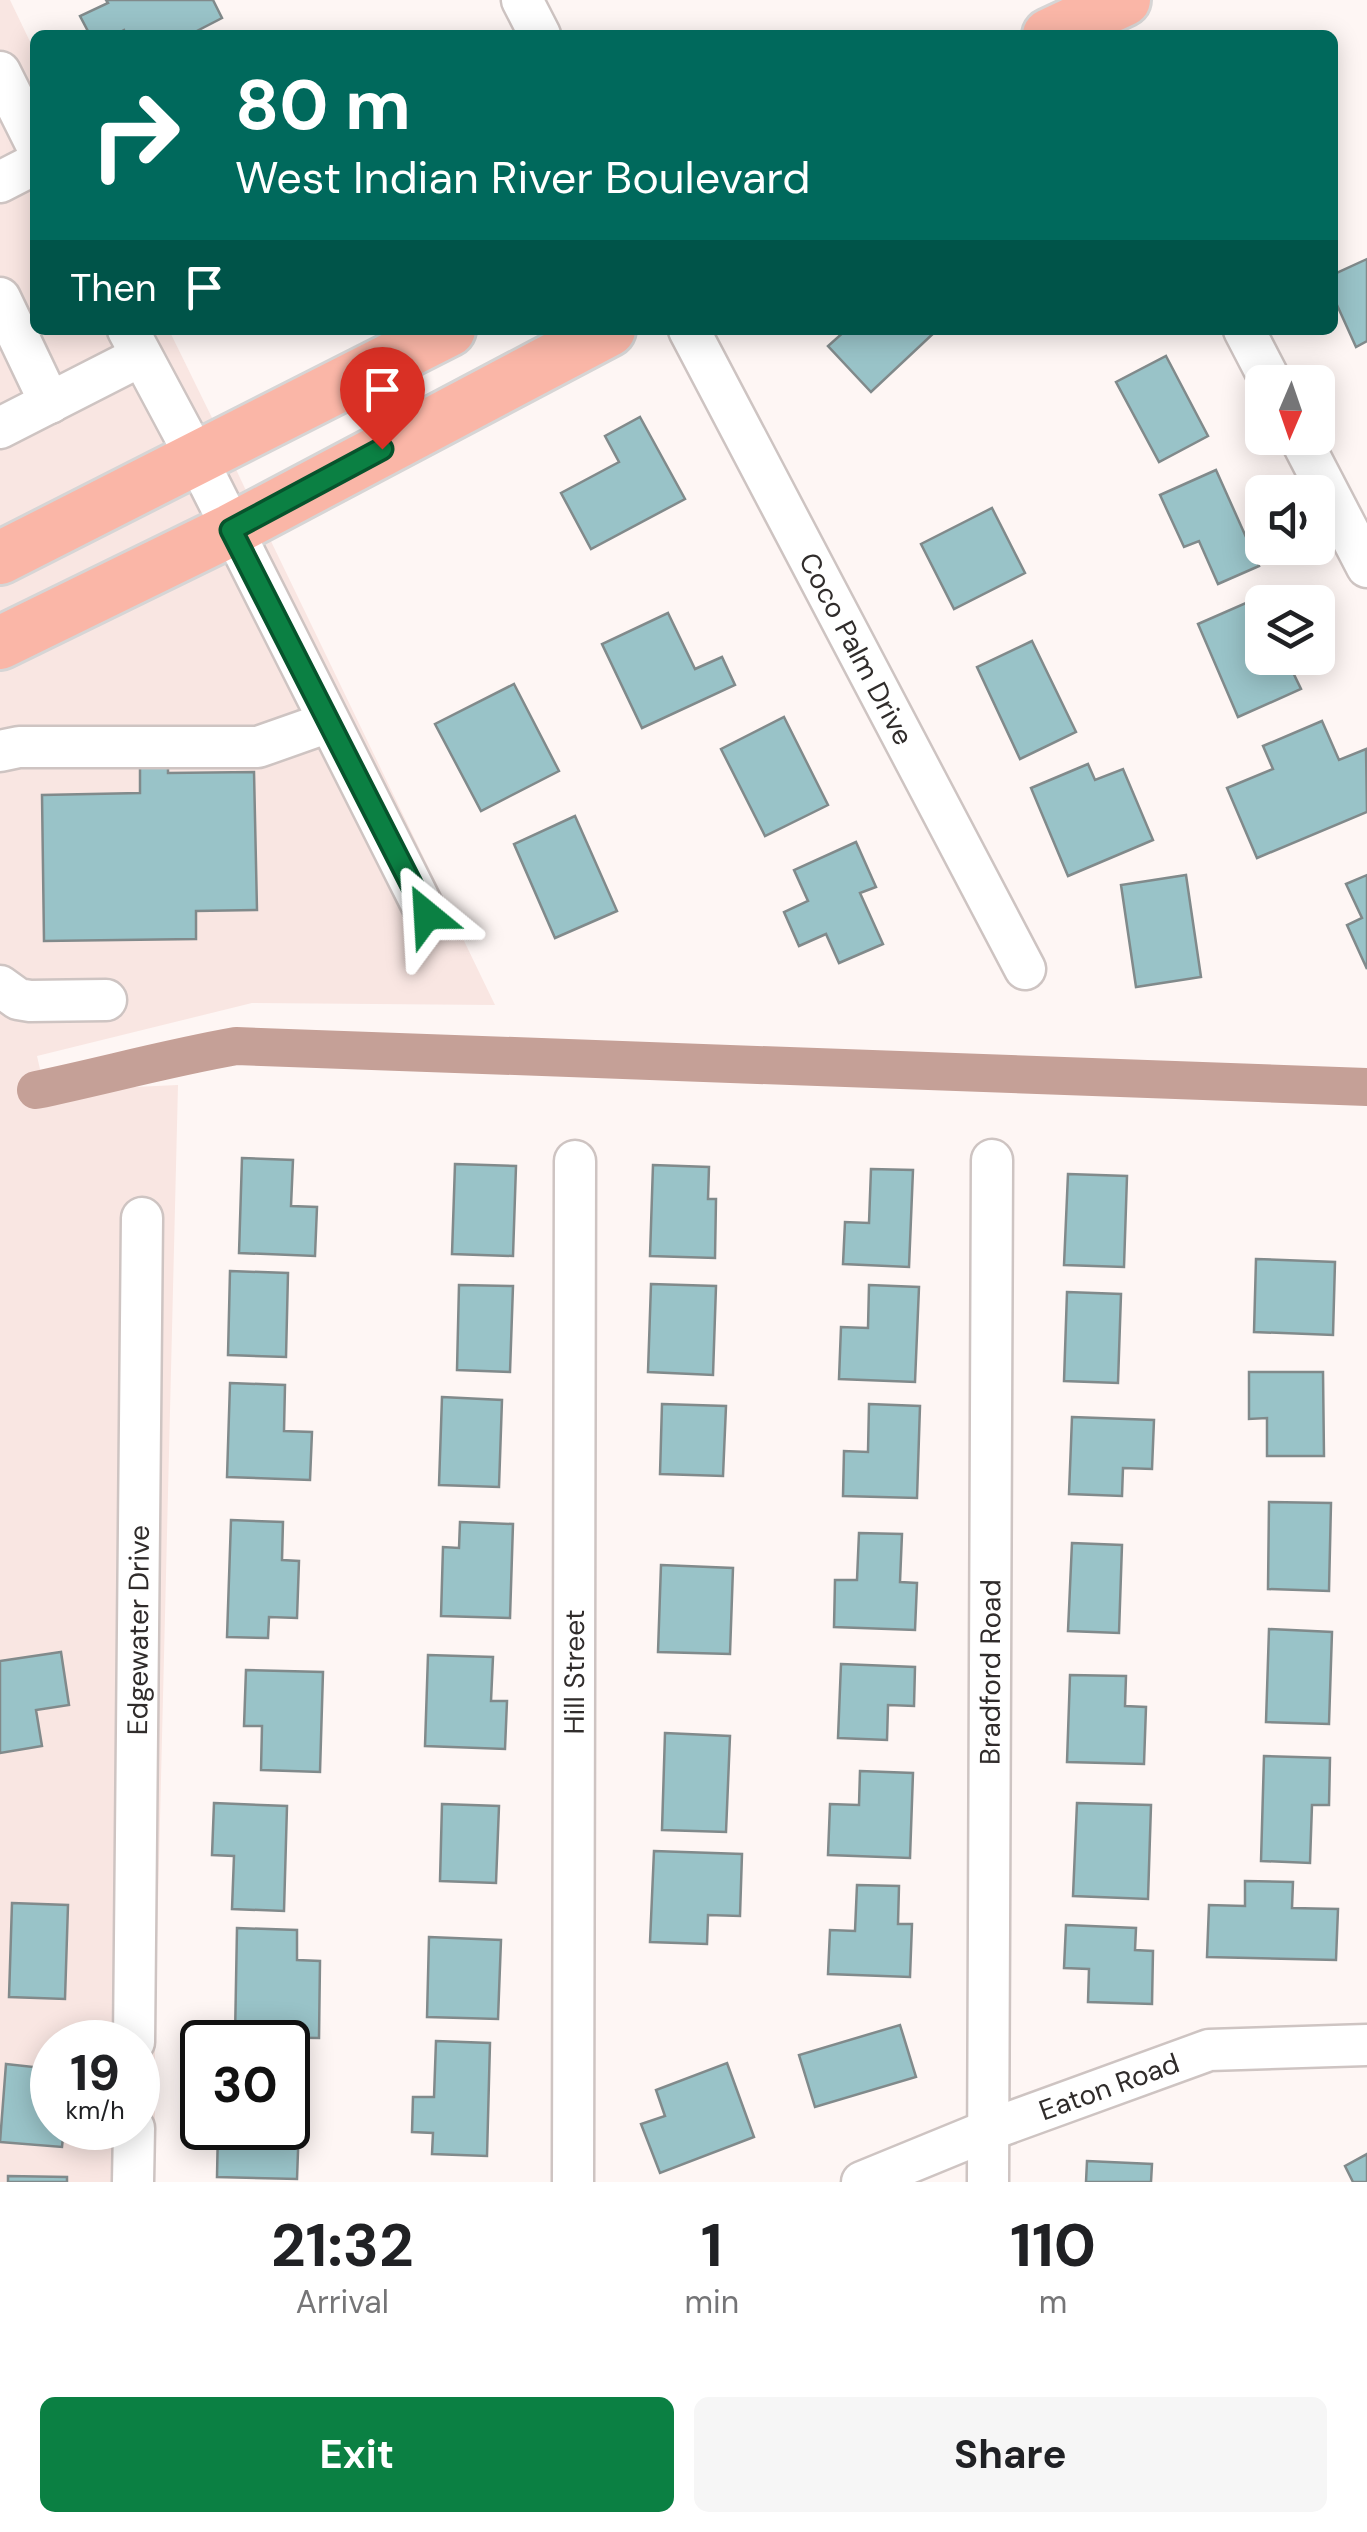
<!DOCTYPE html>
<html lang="en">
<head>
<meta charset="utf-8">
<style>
  :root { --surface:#fff; --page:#f6f6f6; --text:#202124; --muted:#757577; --accent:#0b8043 }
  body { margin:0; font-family:"DM Sans",sans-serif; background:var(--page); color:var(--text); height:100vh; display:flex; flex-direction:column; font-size:38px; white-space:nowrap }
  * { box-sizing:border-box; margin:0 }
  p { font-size:32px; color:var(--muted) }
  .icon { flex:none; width:55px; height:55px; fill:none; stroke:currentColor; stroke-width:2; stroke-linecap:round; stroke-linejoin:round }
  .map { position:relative; height:2182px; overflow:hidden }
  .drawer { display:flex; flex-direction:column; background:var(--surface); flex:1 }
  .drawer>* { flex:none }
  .top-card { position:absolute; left:30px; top:30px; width:1308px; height:305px; border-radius:15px; box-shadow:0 5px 25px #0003; background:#00695c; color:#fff; overflow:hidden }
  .needle { width:65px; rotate:182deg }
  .buttons { position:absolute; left:1245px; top:365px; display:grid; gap:20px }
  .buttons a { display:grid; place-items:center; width:90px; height:90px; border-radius:15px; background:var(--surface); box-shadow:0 5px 25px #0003; font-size:50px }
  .speed { position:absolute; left:30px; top:2020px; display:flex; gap:20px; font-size:50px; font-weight:700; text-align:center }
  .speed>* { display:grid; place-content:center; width:130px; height:130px; border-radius:50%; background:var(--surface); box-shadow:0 5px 25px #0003; line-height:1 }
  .speed small { font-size:25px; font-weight:400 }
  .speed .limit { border:5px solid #111; border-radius:15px; background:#fff; color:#111 }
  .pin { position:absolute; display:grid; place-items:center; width:85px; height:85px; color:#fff; margin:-102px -42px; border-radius:50% 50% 50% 0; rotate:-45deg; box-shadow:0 0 10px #0007 }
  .pin .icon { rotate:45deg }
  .me { position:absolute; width:110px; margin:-55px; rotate:333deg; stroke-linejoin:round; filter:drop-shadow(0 0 8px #0008) }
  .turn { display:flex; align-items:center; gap:35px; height:210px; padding:0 40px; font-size:45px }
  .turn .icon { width:130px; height:130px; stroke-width:2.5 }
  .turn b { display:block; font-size:70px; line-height:85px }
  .then { display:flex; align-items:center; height:95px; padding:0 40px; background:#0003; gap:20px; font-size:38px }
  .eta { display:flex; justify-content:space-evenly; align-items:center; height:170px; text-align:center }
  .eta b { font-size:60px; font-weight:700; line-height:70px }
  .button { display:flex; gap:20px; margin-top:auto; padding:20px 40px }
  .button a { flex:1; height:115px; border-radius:15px; background:var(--accent); color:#fff; font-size:40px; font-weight:700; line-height:115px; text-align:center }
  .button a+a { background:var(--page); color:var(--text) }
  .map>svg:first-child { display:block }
</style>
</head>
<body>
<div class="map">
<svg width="1367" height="2182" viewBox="0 0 1367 2182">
  <rect width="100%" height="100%" fill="#fef6f4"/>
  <g fill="#f9e6e2" fill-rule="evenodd">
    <path d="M 0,0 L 10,0 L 35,52 L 35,330 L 169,330 L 216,426 L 0,535 Z"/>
    <path d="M 233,463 L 249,497 L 0,625 L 0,581 Z"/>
    <path d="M 267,533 L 495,1005 L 252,1003 L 37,1056 L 45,1091 L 178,1085 L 155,2024 L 155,2182 L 0,2182 L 0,670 ZM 52,2042 L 138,2042 L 138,2128 L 52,2128 Z"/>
  </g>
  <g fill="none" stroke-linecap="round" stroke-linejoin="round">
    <path stroke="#c5a097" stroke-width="38" d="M 36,1090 C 103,1076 168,1058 236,1046 L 1367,1087"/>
  </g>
  <g fill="#99c3c8" stroke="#818a8b" stroke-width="2.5">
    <path d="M 106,0 L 213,0 L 222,18 L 189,35 L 126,35 L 124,30 L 115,35 L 90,35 L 80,16 L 108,3 Z"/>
    <path d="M 1367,259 L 1367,341 L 1356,347 L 1332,294 L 1332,275 Z"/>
    <path d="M 846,330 L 937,330 L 871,392 L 828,346 Z"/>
    <path d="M 1166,356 L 1208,436 L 1159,462 L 1116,382 Z"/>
    <path d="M 640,417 L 685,499 L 591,549 L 561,493 L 619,462 L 605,436 Z"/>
    <path d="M 1216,470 L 1259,566 L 1218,584 L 1199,541 L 1184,547 L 1160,495 Z"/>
    <path d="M 992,508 L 1025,573 L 954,609 L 921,544 Z"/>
    <path d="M 1280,588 L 1287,602 L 1262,602 L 1262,658 L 1286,658 L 1301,689 L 1238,717 L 1198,624 Z"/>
    <path d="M 668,613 L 695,669 L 722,657 L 735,685 L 642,728 L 602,644 Z"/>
    <path d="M 1032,641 L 1076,732 L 1020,759 L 977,667 Z"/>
    <path d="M 514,684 L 559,771 L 481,811 L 435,724 Z"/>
    <path d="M 784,717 L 828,805 L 765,836 L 721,749 Z"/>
    <path d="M 1322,721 L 1339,760 L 1366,749 L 1367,812 L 1257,858 L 1227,788 L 1273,769 L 1263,746 Z"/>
    <path d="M 1088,764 L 1095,780 L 1123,769 L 1153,840 L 1068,876 L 1031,788 Z"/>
    <path d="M 140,765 L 168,765 L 168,773 L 254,772 L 257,910 L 196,911 L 196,939 L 44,941 L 42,795 L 140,793 Z"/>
    <path d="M 575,816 L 617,911 L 555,938 L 514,844 Z"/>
    <path d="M 856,842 L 876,887 L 860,893 L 883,944 L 839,963 L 826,934 L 799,946 L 784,912 L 808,901 L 794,870 Z"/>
    <path d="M 1186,875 L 1201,977 L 1136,987 L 1121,885 Z"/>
    <path d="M 1367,875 L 1367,969 L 1347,925 L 1362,918 L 1346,884 Z"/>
    <path d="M 242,1158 L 293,1160 L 291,1206 L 317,1207 L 315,1256 L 239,1253 Z"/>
    <path d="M 455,1164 L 516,1166 L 513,1256 L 452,1254 Z"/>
    <path d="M 653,1165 L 709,1167 L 708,1199 L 716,1199 L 715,1258 L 650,1256 Z"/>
    <path d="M 871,1169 L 913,1170 L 909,1267 L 843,1264 L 845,1222 L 869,1223 Z"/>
    <path d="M 1068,1174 L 1127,1176 L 1124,1267 L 1064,1265 Z"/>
    <path d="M 1256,1259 L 1335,1262 L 1333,1335 L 1254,1332 Z"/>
    <path d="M 230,1271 L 288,1273 L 286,1357 L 228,1355 Z"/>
    <path d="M 651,1284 L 716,1286 L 713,1375 L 648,1372 Z"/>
    <path d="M 459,1285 L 513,1286 L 510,1372 L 457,1370 Z"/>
    <path d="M 869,1285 L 919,1287 L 915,1382 L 839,1379 L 841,1327 L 868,1328 Z"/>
    <path d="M 1067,1292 L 1121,1294 L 1118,1383 L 1064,1381 Z"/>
    <path d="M 1249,1372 L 1323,1372 L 1324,1456 L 1267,1456 L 1267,1418 L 1249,1419 Z"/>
    <path d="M 230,1383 L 285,1385 L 284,1431 L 312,1432 L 310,1480 L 227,1477 Z"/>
    <path d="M 442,1397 L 502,1400 L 499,1487 L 439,1485 Z"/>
    <path d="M 662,1404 L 726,1406 L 723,1476 L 660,1474 Z"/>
    <path d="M 869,1404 L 920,1406 L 917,1498 L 843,1496 L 844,1451 L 868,1452 Z"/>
    <path d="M 1072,1417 L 1154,1420 L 1152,1469 L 1123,1468 L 1122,1496 L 1069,1494 Z"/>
    <path d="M 1269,1502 L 1331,1503 L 1329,1591 L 1268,1589 Z"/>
    <path d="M 231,1520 L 283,1522 L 282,1560 L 299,1561 L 297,1618 L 269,1617 L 268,1638 L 227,1637 Z"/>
    <path d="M 460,1522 L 513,1524 L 510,1618 L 441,1616 L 443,1547 L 459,1548 Z"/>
    <path d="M 859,1533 L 902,1534 L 900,1582 L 917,1583 L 915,1630 L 834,1627 L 835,1580 L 857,1580 Z"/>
    <path d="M 1072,1543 L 1122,1545 L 1119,1633 L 1068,1631 Z"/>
    <path d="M 661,1565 L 733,1568 L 730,1654 L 658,1652 Z"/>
    <path d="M 1269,1629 L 1332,1632 L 1329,1724 L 1266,1722 Z"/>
    <path d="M 61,1652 L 69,1705 L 36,1710 L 42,1746 L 0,1753 L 0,1661 Z"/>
    <path d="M 428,1655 L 493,1657 L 491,1701 L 507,1701 L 505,1749 L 425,1746 Z"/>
    <path d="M 841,1664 L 915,1667 L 914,1706 L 888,1705 L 887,1740 L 838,1738 Z"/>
    <path d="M 246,1670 L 323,1672 L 320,1772 L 261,1770 L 262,1726 L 244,1726 Z"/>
    <path d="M 1070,1675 L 1126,1676 L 1125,1706 L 1146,1707 L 1144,1764 L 1067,1762 Z"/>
    <path d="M 665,1733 L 730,1736 L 726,1832 L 662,1830 Z"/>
    <path d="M 1264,1756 L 1330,1758 L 1329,1805 L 1312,1805 L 1310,1863 L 1261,1861 Z"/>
    <path d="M 860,1771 L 913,1773 L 910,1858 L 828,1855 L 830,1804 L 859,1805 Z"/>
    <path d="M 214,1803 L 287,1806 L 284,1911 L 232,1909 L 234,1856 L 212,1855 Z"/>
    <path d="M 1077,1803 L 1151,1805 L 1148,1899 L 1073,1896 Z"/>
    <path d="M 442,1804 L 499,1806 L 496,1883 L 440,1881 Z"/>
    <path d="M 654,1851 L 742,1854 L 740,1916 L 708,1915 L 707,1944 L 650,1942 Z"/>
    <path d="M 1245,1881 L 1293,1882 L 1292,1908 L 1338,1909 L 1336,1960 L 1207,1957 L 1209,1905 L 1245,1906 Z"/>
    <path d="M 857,1885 L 899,1886 L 898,1924 L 912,1924 L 910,1977 L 828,1974 L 830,1930 L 855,1931 Z"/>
    <path d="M 12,1903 L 68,1905 L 65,1999 L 9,1997 Z"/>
    <path d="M 1066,1925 L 1136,1928 L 1135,1950 L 1153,1951 L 1152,2004 L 1088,2002 L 1089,1969 L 1064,1968 Z"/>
    <path d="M 237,1928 L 297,1930 L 297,1960 L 320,1961 L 319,2038 L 235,2037 Z"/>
    <path d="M 429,1937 L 501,1940 L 498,2019 L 427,2017 Z"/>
    <path d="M 900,2025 L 916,2077 L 815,2107 L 799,2055 Z"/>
    <path d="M 436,2041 L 490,2043 L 487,2156 L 432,2154 L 433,2133 L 412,2132 L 413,2097 L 434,2097 Z"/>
    <path d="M 727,2063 L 754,2137 L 660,2173 L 641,2124 L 665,2116 L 656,2090 Z"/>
    <path d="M 6,2064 L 52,2069 L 52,2128 L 64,2128 L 62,2147 L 0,2142 Z"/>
    <path d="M 288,2096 L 300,2096 L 297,2179 L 217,2177 L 218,2128 L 288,2128 Z"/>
    <path d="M 1367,2154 L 1367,2182 L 1353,2182 L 1345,2166 Z"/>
    <path d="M 1087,2161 L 1152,2164 L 1151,2182 L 1086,2182 Z"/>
    <path d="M 8,2176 L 67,2177 L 67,2182 L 8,2182 Z"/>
  </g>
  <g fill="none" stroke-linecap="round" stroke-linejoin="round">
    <defs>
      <g id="minor">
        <path d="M 522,0 L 540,35"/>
        <path d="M 0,72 L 35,142"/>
        <path d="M 0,182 L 35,164"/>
        <path d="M 0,298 L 50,403"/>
        <path d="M 128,330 L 197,459 L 427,915"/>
        <path id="s1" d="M 689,330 L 1025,969"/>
        <path d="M 1244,330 L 1271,382"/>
        <path d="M 0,428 L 141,356"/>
        <path d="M 1300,438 L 1367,567"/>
        <path d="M 0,751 L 19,747 L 258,747 L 329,722"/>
        <path d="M 0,986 L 18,999 L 30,1001 L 106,1000"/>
        <path id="s2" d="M 134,2042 L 142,1218"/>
        <path d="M 133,2182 L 134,2128"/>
        <path id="s3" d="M 573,2182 L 575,1161"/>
        <path id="s4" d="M 862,2182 L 989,2130 L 1209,2050 L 1367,2045"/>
        <path id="s5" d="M 988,2182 L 992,1160"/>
      </g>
      <g id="major">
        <path d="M 1049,35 L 1124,0"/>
        <path d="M 0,558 L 449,330"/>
        <path d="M 0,643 L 231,530 L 609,330"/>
      </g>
    </defs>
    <use href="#minor" stroke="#cec4c2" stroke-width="45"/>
    <use href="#major" stroke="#d6d5d5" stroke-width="58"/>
    <use href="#minor" stroke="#fff" stroke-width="40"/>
    <use href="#major" stroke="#fab6a7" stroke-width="52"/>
  </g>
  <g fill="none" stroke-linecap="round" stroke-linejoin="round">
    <defs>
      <path id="route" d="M 382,449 L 231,530 L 427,915"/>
    </defs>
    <use href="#route" stroke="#07532c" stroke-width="25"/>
    <use href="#route" stroke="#0b8043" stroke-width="18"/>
  </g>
  <g text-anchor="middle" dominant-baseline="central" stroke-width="10" stroke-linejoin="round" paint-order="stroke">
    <g font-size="28" fill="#302c2b" stroke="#fff">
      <text stroke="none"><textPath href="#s1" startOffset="360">Coco Palm Drive</textPath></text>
      <text stroke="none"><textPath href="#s2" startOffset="412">Edgewater Drive</textPath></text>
      <text stroke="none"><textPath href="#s5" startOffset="510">Bradford Road</textPath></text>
      <text stroke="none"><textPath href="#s3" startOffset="510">Hill Street</textPath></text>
      <text stroke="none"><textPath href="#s4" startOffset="265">Eaton Road</textPath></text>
    </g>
  </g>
</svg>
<div class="buttons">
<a><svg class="needle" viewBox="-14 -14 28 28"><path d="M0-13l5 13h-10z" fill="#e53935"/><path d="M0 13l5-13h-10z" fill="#757577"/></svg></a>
<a><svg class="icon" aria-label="sound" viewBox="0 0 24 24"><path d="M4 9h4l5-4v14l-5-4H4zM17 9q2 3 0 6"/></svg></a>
<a><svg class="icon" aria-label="layers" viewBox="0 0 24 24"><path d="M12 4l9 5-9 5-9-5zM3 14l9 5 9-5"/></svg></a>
</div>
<div class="speed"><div>19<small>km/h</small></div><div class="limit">30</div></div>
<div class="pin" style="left:382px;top:449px;background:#d93025"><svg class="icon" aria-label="arrive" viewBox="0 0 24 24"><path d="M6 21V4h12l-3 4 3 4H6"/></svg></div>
<svg class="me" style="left:427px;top:915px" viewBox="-20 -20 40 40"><path d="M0-17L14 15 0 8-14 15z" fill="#0b8043" stroke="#fff" stroke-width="4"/></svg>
<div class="top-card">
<div class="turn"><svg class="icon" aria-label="right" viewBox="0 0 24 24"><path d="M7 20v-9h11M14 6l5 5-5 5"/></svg><div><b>80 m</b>West Indian River Boulevard</div></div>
<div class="then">Then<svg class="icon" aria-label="arrive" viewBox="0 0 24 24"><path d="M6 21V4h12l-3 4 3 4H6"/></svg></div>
</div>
</div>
<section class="drawer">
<div class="eta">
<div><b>21:32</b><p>Arrival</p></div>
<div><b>1</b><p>min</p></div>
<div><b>110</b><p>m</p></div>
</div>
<div class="button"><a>Exit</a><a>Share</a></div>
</section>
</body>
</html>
